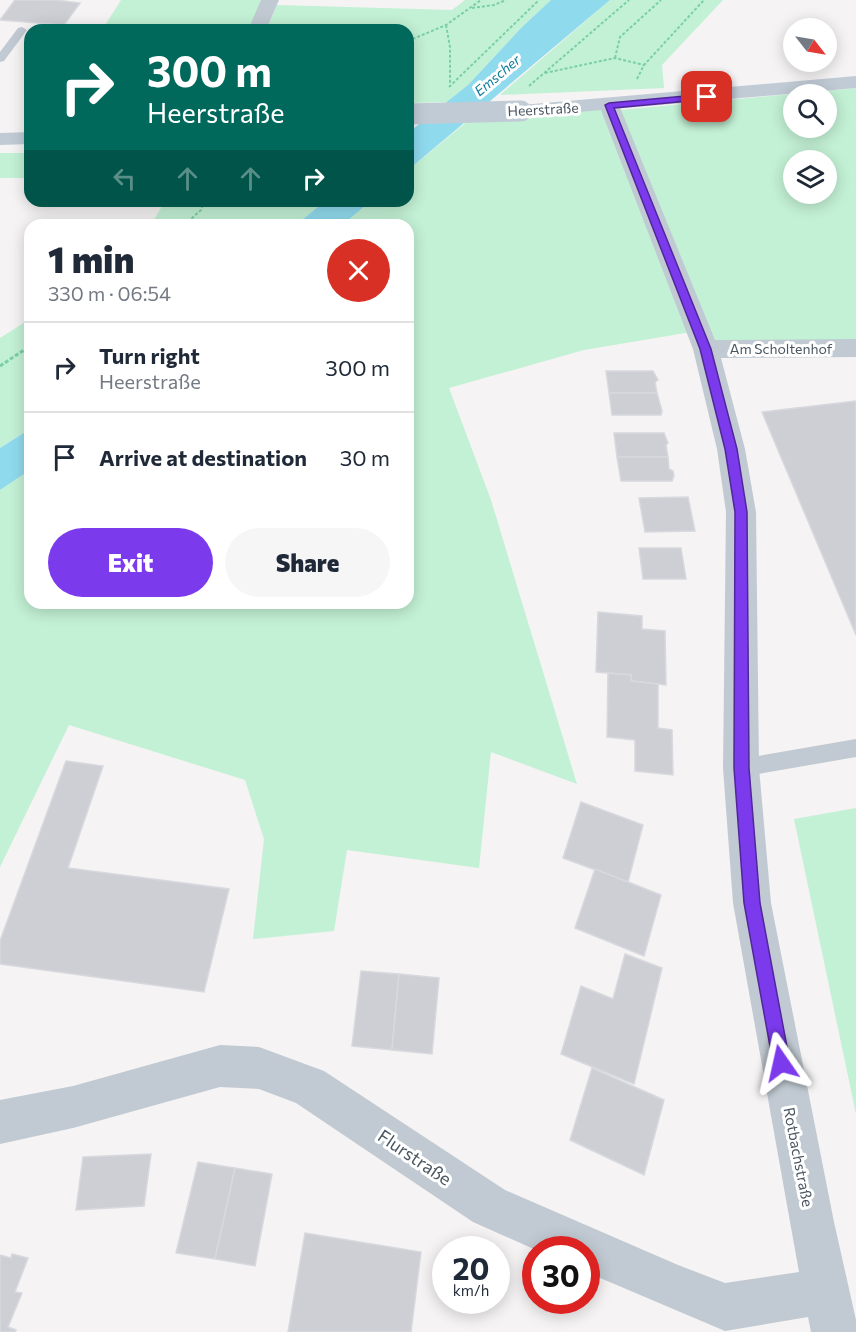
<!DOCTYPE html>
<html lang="en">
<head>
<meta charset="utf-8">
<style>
  :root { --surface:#fff; --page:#f6f6f7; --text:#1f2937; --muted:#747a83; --line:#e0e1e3; --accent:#7c3aed }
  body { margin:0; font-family:Commissioner,sans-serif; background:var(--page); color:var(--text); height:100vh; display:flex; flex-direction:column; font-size:22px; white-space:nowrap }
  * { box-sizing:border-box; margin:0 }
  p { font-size:20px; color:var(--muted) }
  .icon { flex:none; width:33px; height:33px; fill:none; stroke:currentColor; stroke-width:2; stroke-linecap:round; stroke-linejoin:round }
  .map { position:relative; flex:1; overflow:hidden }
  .drawer { position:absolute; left:24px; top:219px; width:390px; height:390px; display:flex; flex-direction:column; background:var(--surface); border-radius:18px; box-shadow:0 3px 15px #0003 }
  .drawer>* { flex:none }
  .guide { position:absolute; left:24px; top:24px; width:390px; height:183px; border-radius:18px; box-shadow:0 3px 15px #0003; background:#00695c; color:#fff; overflow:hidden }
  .needle { width:39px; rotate:121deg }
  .tools { position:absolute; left:783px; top:18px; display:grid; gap:12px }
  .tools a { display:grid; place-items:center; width:54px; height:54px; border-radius:50%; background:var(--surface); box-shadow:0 3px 15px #0003; font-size:30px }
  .speed { position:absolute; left:432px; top:1236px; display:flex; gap:12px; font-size:30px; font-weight:700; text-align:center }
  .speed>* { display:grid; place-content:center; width:78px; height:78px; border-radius:50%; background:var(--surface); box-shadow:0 3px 15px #0003; line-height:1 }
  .speed small { font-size:15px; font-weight:400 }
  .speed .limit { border:9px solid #d22; background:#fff; color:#111 }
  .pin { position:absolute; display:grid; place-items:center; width:51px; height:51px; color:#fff; margin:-26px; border-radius:12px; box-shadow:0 3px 9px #0006 }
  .me { position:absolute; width:66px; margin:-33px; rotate:349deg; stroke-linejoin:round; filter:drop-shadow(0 0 4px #0008) }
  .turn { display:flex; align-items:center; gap:21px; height:126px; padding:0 24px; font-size:27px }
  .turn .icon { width:78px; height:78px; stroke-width:2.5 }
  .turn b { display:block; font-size:42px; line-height:51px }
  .lanes { display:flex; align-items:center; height:57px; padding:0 24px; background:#0003; justify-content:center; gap:30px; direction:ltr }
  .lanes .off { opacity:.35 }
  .round { display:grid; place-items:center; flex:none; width:63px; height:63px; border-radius:32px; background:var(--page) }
  .headline { display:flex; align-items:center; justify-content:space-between; height:102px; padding:0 24px }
  h1 { font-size:36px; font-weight:800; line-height:45px }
  .cta { display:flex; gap:12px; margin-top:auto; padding:12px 24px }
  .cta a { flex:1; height:69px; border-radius:36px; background:var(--accent); color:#fff; font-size:24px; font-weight:800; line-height:69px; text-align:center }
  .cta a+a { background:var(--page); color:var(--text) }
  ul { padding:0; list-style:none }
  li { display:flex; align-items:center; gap:18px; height:90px; padding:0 24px; border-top:2px solid var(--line) }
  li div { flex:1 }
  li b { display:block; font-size:22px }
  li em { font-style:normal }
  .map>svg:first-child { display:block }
</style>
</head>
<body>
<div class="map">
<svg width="856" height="1332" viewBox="0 0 856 1332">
  <rect width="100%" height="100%" fill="#f5f3f3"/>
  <g fill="#c3f1d5" fill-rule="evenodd">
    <path d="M 121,0 L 264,0 L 252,30 L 102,30 Z"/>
    <path d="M 465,0 L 551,0 L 522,27 L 468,85 L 448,102 L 408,103 L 408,30 L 266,30 L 277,5 L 452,10 Z"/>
    <path d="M 610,0 L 723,0 L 662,65 L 664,88 L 500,95 Z"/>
    <path d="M 856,88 L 856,342 L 706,343 L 620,110 ZM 794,94 L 826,94 L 826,128 L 794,128 ZM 794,160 L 826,160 L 826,194 L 794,194 Z"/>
    <path d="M 606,109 L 691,332 L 584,350 L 449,388 L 491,500 L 577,784 L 491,752 L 479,868 L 347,850 L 334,931 L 253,939 L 264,839 L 245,780 L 69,725 L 0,867 L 0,490 L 30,470 L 30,603 L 408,603 L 408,225 L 342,225 L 371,201 L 408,201 L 408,170 L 475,115 Z"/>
    <rect x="0" y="153" width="30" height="25"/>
    <path d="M 165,201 L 325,201 L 296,225 L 151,225 Z"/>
    <path d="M 30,319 L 30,429 L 0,448 L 0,338 Z"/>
    <path d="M 856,808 L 856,1114 L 794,819 Z"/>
  </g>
  <g fill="#90daee">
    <path d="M 551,0 L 610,0 L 408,170 L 408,133 L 468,85 L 522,27 Z"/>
    <path d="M 325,201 L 371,201 L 342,225 L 296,225 Z"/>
    <path d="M 30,429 L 30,470 L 0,490 L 0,448 Z"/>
  </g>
  <g fill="#cdcfd5" stroke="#d7d9de" stroke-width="1.5">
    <path d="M 15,0 L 56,0 L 80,3 L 64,25 L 0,20 Z"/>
    <path d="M 606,371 L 653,371 L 658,380 L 655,382 L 657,393 L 609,393 Z"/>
    <path d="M 609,393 L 657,393 L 662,411 L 661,415 L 612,415 Z"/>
    <path d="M 856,401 L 856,635 L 762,412 Z"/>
    <path d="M 614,433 L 664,433 L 668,443 L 666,445 L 668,457 L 617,457 Z"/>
    <path d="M 617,457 L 668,457 L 669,469 L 673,471 L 674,476 L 672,481 L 621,481 Z"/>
    <path d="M 688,497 L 695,531 L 645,532 L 639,498 Z"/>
    <path d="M 639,548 L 681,548 L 686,579 L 643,579 Z"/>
    <path d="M 598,612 L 642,616 L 642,629 L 665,631 L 666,685 L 631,681 L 631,675 L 596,672 Z"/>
    <path d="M 608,673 L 631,675 L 631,681 L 658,684 L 658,728 L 672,730 L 673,775 L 635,771 L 635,740 L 607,737 Z"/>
    <path d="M 66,761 L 103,766 L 68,868 L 229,889 L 204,992 L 0,964 L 0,941 Z"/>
    <path d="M 581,802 L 643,825 L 628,882 L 563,858 Z"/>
    <path d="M 595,869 L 661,895 L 644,956 L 575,928 Z"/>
    <path d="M 625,954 L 662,968 L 634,1084 L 561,1054 L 581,986 L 613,999 Z"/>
    <path d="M 361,971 L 399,974 L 392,1050 L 352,1046 Z"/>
    <path d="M 399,974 L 439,978 L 432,1054 L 392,1050 Z"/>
    <path d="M 592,1068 L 664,1100 L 644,1175 L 570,1140 Z"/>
    <path d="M 151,1154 L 144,1206 L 76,1210 L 83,1157 Z"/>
    <path d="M 198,1162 L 235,1168 L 215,1259 L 176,1253 Z"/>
    <path d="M 235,1168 L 272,1174 L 255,1266 L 215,1259 Z"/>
    <path d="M 305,1233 L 421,1252 L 411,1332 L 288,1332 Z"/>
    <path d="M 12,1254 L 28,1258 L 15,1292 L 22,1293 L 8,1327 L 16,1330 L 15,1332 L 0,1332 L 0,1255 L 11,1258 Z"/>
  </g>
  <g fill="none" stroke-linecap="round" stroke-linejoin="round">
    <g stroke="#7ad0a6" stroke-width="2" stroke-dasharray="3 2" stroke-linecap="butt">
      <path d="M 472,8 L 494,5 L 506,0"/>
      <path d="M 446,25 L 450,47 L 450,84"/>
      <path d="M 408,41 L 446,25 L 481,0"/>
      <path d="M 615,58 L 620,37 L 661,0"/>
      <path d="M 545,73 L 615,58 L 644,65"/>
      <path d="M 637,79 L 644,65 L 704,0"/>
      <path d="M 529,86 L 629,0"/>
      <path d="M 449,87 L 539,0"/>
      <path d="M 184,225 L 201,210 L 204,201"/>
    </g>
    <path stroke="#7ad0a6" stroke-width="3" stroke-dasharray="4 2" stroke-linecap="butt" d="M 0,366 L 30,346"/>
    <g fill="#c1cad2" fill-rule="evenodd">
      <path d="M 22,27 L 27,30 L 4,61 L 0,62 L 0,52 L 18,28 Z"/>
      <path d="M 856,739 L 856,757 L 741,777 L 734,774 L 731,768 L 734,762 L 741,759 Z"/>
    </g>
    <g fill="#c1cad2" fill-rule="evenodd">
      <path d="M 261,0 L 279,0 L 266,30 L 248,30 Z"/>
      <path d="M 609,99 L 616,101 L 619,105 L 715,340 L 856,339 L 856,357 L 721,358 L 745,449 L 756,512 L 759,768 L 771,903 L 834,1222 L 856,1320 L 856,1332 L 811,1332 L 808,1317 L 725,1331 L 586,1272 L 586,1250 L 536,1250 L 473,1222 L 296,1103 L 259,1089 L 220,1087 L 73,1128 L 0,1144 L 0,1100 L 73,1086 L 220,1045 L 259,1047 L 324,1071 L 505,1190 L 678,1265 L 725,1283 L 799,1272 L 733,903 L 723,768 L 726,512 L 717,449 L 693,349 L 599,105 L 602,101 Z"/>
    </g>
    <g fill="#c1cbd6" fill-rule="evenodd">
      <path d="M 856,76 L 856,88 L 521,117 L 514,115 L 511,111 L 514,107 L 521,105 Z"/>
      <path d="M 30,132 L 30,144 L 0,145 L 0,133 Z"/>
    </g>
    <path stroke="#c1cbd6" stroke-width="21" d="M 408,114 L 521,111"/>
  </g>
  <path fill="#7c3aed" stroke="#51269a" stroke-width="1.5" d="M 707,94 L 711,97 L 710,99 L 614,108 L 711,349 L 737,449 L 747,512 L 749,768 L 760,903 L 790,1063 L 787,1069 L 781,1071 L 775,1069 L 773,1063 L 744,903 L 734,768 L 735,512 L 725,449 L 700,349 L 605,105 L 609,103 Z"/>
  <g text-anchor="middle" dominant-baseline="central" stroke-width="6" stroke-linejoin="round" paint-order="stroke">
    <g font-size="14" font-style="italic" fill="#0c7c9b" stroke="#fff">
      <text transform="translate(497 75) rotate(-40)">Emscher</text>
    </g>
    <g font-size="14" fill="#4a5661" stroke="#fff">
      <text transform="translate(543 109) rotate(-3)">Heerstraße</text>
      <text x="781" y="348">Am Scholtenhof</text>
    </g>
    <g font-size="15" fill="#4a5661" stroke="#fff">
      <text transform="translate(799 1157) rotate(79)">Rotbachstraße</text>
    </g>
    <g font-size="18" fill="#4a5661" stroke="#fff">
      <text transform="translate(415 1157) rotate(34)">Flurstraße</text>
    </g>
  </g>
</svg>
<div class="tools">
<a><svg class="needle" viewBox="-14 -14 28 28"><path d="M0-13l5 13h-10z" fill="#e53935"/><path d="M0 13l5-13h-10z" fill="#747a83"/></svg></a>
<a><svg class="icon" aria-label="search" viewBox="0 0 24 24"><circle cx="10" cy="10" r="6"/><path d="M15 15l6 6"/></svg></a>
<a><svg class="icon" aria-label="layers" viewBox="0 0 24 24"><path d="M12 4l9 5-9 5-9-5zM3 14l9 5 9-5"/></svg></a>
</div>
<div class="speed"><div>20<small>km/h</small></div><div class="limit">30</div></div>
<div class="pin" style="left:707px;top:97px;background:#d93025"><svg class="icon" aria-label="arrive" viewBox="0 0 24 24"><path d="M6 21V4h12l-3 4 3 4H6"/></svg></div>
<svg class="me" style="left:781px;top:1063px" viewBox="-20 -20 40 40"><path d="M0-17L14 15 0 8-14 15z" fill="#7c3aed" stroke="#fff" stroke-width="4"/></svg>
<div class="guide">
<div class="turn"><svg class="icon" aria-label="right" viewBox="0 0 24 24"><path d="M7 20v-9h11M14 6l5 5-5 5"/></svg><div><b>300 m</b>Heerstraße</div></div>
<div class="lanes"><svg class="icon off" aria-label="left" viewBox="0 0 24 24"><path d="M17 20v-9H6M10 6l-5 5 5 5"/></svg><svg class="icon off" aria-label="ahead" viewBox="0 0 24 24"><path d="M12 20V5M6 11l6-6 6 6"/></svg><svg class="icon off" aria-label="ahead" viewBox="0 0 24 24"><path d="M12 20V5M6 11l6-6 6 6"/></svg><svg class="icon" aria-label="right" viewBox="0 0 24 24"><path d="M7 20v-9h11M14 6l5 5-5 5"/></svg></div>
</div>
<section class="drawer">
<div class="headline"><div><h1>1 min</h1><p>330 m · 06:54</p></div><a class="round" style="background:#d93025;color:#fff"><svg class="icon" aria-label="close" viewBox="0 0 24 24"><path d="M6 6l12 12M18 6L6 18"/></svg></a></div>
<ul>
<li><svg class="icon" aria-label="right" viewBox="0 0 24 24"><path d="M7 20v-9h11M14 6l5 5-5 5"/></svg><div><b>Turn right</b><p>Heerstraße</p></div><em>300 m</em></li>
<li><svg class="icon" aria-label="arrive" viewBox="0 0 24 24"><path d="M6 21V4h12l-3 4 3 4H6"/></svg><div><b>Arrive at destination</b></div><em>30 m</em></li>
</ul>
<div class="cta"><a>Exit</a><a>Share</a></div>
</section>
</div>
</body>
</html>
